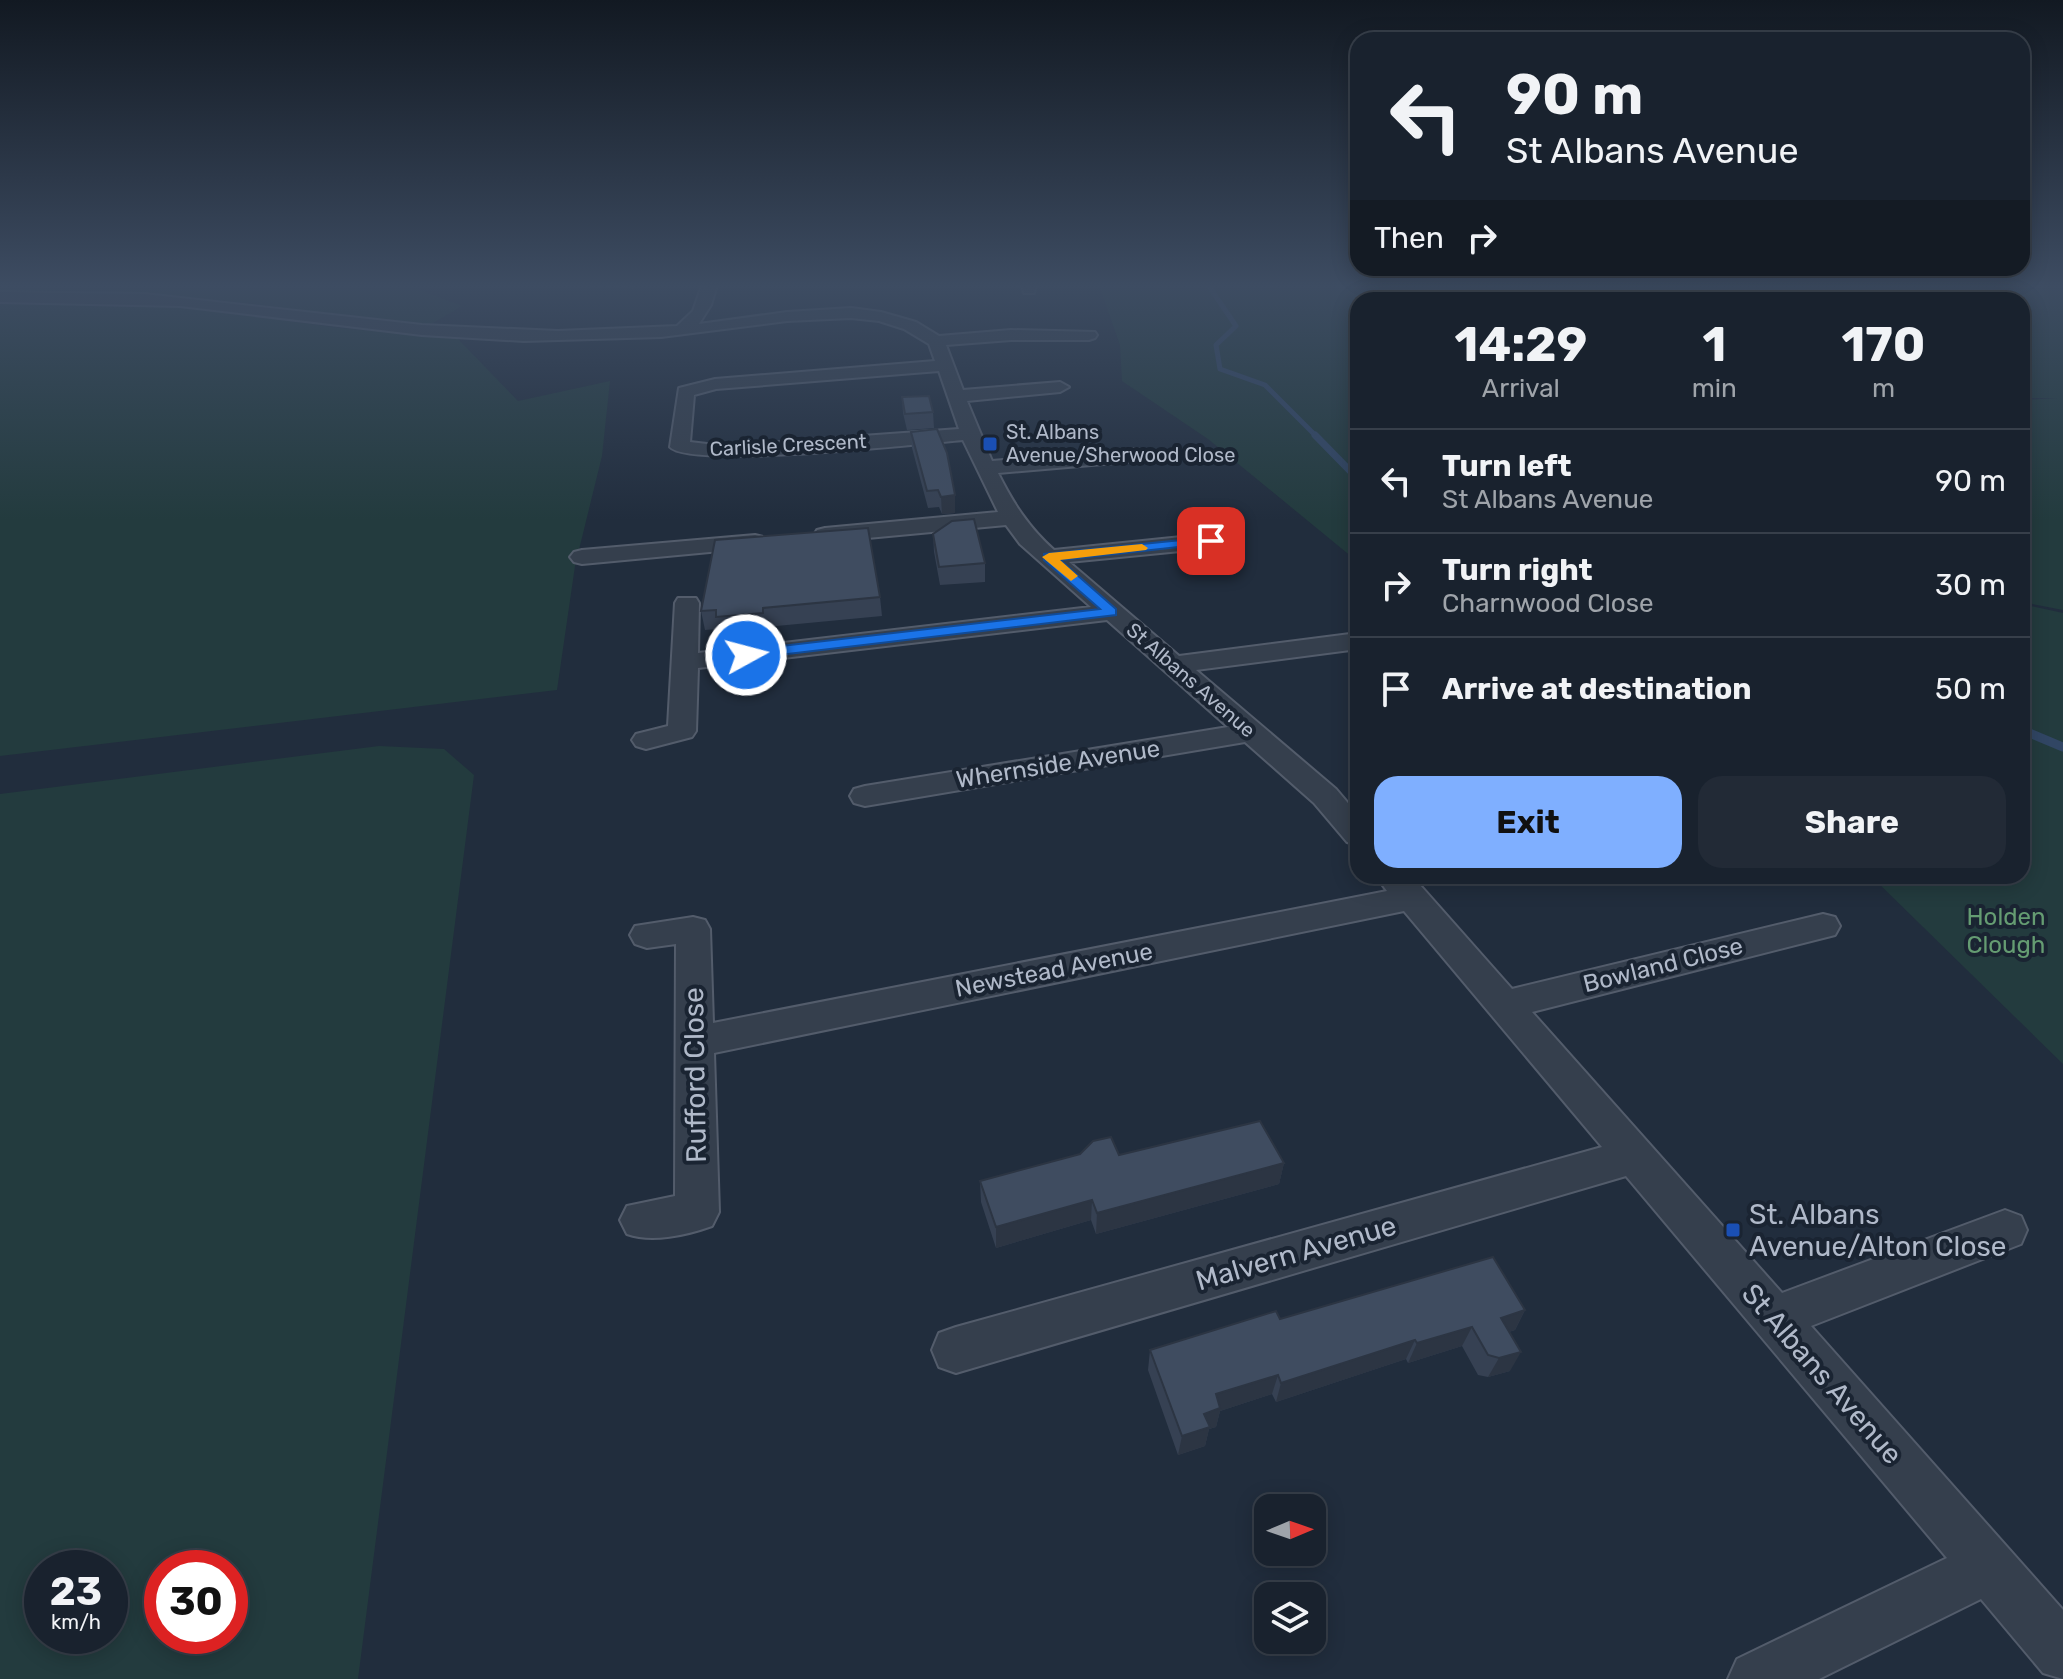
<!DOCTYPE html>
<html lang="en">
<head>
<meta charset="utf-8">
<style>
  :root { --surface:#19222e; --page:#222a36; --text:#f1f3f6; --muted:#9fa4aa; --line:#373f4a; --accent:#7fafff }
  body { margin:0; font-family:Rubik,sans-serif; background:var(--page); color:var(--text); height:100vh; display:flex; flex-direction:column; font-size:30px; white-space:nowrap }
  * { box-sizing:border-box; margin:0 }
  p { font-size:26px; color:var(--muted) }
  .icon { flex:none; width:44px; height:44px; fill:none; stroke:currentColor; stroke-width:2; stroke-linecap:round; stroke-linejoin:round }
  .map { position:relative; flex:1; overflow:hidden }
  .sheet { position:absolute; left:1350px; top:292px; width:680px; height:592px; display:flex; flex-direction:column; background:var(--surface); border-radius:24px; box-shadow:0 4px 20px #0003,0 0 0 2px var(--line) }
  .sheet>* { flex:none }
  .guide { position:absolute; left:1350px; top:32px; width:680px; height:244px; border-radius:24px; box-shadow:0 4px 20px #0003,0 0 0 2px var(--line); background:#19222e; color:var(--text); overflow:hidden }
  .needle { width:52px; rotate:88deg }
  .buttons { position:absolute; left:1254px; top:1494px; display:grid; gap:16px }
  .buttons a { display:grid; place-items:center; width:72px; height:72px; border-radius:16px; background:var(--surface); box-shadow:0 4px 20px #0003,0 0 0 2px var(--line); font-size:40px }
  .speed { position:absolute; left:24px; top:1550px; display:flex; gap:16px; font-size:40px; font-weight:700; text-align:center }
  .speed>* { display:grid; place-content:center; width:104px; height:104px; border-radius:50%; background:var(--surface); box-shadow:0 4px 20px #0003,0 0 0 2px var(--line); line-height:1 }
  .speed small { font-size:20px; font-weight:400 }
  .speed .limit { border:12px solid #d22; background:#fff; color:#111 }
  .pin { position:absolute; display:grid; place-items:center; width:68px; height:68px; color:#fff; margin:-34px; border-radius:16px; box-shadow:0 4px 12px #0006 }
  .me { position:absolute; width:88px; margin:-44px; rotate:83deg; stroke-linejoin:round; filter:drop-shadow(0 0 6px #0008) }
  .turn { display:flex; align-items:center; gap:28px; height:168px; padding:0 24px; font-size:36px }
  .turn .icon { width:104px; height:104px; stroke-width:2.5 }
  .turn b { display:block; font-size:56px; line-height:68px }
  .then { display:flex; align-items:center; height:76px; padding:0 24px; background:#0003; gap:16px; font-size:30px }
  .eta { display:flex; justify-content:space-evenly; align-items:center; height:136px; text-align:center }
  .eta b { font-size:48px; font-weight:700; line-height:56px }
  .button { display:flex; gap:16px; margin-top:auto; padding:16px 24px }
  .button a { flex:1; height:92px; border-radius:24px; background:var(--accent); color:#111; font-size:32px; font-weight:700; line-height:92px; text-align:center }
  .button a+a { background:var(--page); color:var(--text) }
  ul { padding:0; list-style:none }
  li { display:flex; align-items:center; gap:24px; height:104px; padding:0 24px; border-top:2px solid var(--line) }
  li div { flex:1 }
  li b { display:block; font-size:30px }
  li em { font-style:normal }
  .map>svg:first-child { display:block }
</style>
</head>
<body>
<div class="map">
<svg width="2063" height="1679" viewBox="0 0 2063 1679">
  <rect width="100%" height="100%" fill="#212d3d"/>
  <g fill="#233b3e" fill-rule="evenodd">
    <path d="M 0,285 L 407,285 L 462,306 L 433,323 L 412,325 L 248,303 L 150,294 L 0,292 Z"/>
    <path d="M 1099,285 L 1354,285 L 1375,300 L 1358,300 L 1358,562 L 1208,439 L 1122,381 L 1120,345 Z"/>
    <path d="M 1363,285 L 2063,285 L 2063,610 L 2022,602 L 2022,400 L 2058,398 L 2022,398 L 2022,300 L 1385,300 Z"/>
    <path d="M 0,303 L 189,308 L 340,328 L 458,339 L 518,401 L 610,381 L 602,456 L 575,566 L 557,690 L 0,756 Z"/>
    <path d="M 2022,604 L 2063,613 L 2063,1064 L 1871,876 L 2022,876 Z"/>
    <path d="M 379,746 L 444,749 L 474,775 L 358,1679 L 0,1679 L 0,794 ZM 42,1568 L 110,1568 L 110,1636 L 42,1636 ZM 162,1568 L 230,1568 L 230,1636 L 162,1636 Z"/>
  </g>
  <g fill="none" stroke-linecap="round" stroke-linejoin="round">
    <path stroke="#314664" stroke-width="5" d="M 1208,285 L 1236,326 L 1216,345 L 1220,369 L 1265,385 L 1317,437"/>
    <path stroke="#314664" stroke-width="7" d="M 1315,435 L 1358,479"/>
    <path stroke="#314664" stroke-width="9" d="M 2022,730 L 2063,747"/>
    <defs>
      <g id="minor">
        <path d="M 702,285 L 717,285 L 711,305 L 699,324 L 787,312 L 851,308 L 881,312 L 916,322 L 939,336 L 1011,330 L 1095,332 L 1097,335 L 1095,338 L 1089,340 L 1011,340 L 946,345 L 963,390 L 1060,382 L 1069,387 L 1060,392 L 967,401 L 992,461 L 1138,449 L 1148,455 L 1138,461 L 998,473 C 1013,503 1029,528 1054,550 L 1211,534 L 1219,536 L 1222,541 L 1219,546 L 1211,548 L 1069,562 L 1179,656 L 1358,633 L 1358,649 L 1196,670 L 1336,789 L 1358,815 L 1358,845 L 1347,842 L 1314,803 L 1245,742 L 865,806 L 854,803 L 850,796 L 854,789 L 865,786 L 1228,727 L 1107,620 L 698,668 L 696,731 L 692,737 L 646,749 L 636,746 L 632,740 L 636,734 L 668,726 L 675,603 L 678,598 L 696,598 L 699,603 L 698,653 L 1091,607 L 1020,544 L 1006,525 L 825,542 L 817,540 L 814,535 L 817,530 L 825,528 L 998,512 L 963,440 C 921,444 690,469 670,447 L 679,388 L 715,379 L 935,361 L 929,344 L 904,329 L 879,321 L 851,318 L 787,321 L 661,337 L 524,341 L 422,335 L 180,306 L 0,302 L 0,292 L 145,294 L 422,325 L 558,331 L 677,326 L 693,311 ZM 939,371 L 959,429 L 724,446 L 690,442 L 694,395 L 716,389 Z"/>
        <path d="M 1022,285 L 1036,285 L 1034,293 L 1024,293 Z"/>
        <path d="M 755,535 L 763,537 L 766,542 L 763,547 L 582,564 L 574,562 L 570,557 L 574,552 L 582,550 Z"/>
        <path d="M 1376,876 L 1412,876 L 1512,989 L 1823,914 L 1835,917 L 1840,926 L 1835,935 L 1532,1012 L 1782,1293 L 2005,1210 L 2021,1216 L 2027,1230 L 2021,1244 L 1811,1326 L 2063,1610 L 2063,1679 L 2043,1673 L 1981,1599 L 1819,1679 L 1728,1679 L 1737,1659 L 1947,1558 L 1626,1176 L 956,1373 L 939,1367 L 932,1350 L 939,1333 L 956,1327 L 1602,1147 L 1404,911 L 714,1053 L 719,1212 L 712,1226 C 687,1235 652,1243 627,1234 L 620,1220 L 627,1206 L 675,1196 L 676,944 L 647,948 L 635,944 L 630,935 L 635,926 L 693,917 L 705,920 L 710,929 L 713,1023 L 1387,891 Z"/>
      </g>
    </defs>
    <use href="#minor" stroke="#535c6b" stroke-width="4"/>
    <use href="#minor" fill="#353f4d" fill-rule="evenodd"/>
  </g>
  <g fill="#364153">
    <path d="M 562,285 L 639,285 L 633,289 Z"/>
    <path d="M 902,397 L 933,412 L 934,428 L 907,430 L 903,413 Z"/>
    <path d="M 911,432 L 955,495 L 955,513 L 942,514 L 939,507 L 928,508 L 912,448 Z"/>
    <path d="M 933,534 L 985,563 L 985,582 L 940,585 L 934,552 Z"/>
    <path d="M 880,597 L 882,616 L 766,627 L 766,632 L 719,636 L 718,629 L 705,630 L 701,611 Z"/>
    <path d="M 1080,1154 L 1119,1155 L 1284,1163 L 1279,1184 L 1096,1234 L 1091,1220 L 996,1248 L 981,1202 L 980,1181 Z"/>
    <path d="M 1525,1310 L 1515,1330 L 1509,1332 L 1510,1371 L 1488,1377 L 1478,1375 L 1462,1346 L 1408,1363 L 1406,1359 L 1276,1402 L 1272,1394 L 1220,1411 L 1216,1427 L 1209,1429 L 1205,1446 L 1178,1455 L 1148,1370 L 1150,1350 L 1280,1319 Z"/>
  </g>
  <g fill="#2c3543">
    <path d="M 955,495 L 955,513 L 942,514 L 941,497 Z"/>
    <path d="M 1284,1163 L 1279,1184 L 1096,1234 L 1097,1213 Z"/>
    <path d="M 1092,1200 L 1091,1220 L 996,1248 L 996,1227 Z"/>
    <path d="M 1525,1310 L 1515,1330 L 1491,1337 L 1501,1318 Z"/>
    <path d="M 1472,1327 L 1462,1346 L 1408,1363 L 1417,1343 Z"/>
    <path d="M 1415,1340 L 1406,1359 L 1276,1402 L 1281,1383 Z"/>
    <path d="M 1521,1352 L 1510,1371 L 1488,1377 L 1499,1358 Z"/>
    <path d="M 1278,1375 L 1272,1394 L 1220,1411 L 1216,1427 L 1209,1429 L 1205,1446 L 1178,1455 L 1182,1436 L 1204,1414 L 1216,1394 Z"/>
  </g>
  <g fill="#3f4c60" stroke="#2c3543" stroke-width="2">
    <path d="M 929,396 L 933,412 L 905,414 L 902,397 Z"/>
    <path d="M 937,429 L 947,453 L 955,495 L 941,497 L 938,490 L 927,491 L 911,432 Z"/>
    <path d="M 974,519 L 985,563 L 939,567 L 933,534 L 952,521 Z"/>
    <path d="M 868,528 L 880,597 L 763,608 L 763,613 L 716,617 L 716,610 L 701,611 L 715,540 Z"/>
    <path d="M 1260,1121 L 1284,1163 L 1097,1213 L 1092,1200 L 996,1227 L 980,1181 L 1080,1154 L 1093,1141 L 1111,1137 L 1119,1155 Z"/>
    <path d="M 1493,1257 L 1525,1310 L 1501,1318 L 1521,1352 L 1499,1358 L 1488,1355 L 1472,1327 L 1417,1343 L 1415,1340 L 1281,1383 L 1278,1375 L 1216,1394 L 1220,1408 L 1204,1414 L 1210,1427 L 1182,1436 L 1150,1350 L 1276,1311 L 1280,1319 Z"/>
  </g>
  <linearGradient id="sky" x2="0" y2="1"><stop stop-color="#121922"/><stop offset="0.55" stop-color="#3d4c62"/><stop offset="1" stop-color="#3d4c62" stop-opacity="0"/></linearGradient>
  <rect width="2063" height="520" fill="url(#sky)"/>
  <path fill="#1a73e8" stroke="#114b97" stroke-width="2" d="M 1211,537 L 1217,541 L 1215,543 L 1060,560 L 1116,609 L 1116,615 L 746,659 L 738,655 L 746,650 L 1100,609 L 1044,560 L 1044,554 Z"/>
  <path fill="#f59e0b" d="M 1142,544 L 1148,548 L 1146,550 L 1060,560 L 1078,576 L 1071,581 L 1042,557 L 1049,553 Z"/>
  <g fill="#1a4fb4" stroke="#1a2432" stroke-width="3">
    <rect x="982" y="436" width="16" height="16" rx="4"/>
    <rect x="1725" y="1222" width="16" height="16" rx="4"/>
  </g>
  <g text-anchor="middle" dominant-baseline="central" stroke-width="8" stroke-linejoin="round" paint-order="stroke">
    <g font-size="20" fill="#b0b9c9" stroke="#1a2432" text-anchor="start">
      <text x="1006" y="432">St. Albans<tspan x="1006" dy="23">Avenue/Sherwood Close</tspan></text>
    </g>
    <g font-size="20" fill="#b0b9c9" stroke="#1a2432">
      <text transform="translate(788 445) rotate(-3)">Carlisle Crescent</text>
      <text transform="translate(1191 680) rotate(41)">St Albans Avenue</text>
    </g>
    <g font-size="24" fill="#b0b9c9" stroke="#1a2432">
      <text transform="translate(1058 764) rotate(-9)">Whernside Avenue</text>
      <text transform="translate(1663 965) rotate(-14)">Bowland Close</text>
      <text transform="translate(1054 970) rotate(-11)">Newstead Avenue</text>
    </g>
    <g font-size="24" fill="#659c72" stroke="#1a2432">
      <text x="2006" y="917">Holden<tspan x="2006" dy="28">Clough</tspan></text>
    </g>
    <g font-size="28" fill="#b0b9c9" stroke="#1a2432">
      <text transform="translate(695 1075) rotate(-91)">Rufford Close</text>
      <text transform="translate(1296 1253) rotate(-16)">Malvern Avenue</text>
      <text transform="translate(1822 1374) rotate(49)">St Albans Avenue</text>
    </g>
    <g font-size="28" fill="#b0b9c9" stroke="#1a2432" text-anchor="start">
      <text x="1749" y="1214">St. Albans<tspan x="1749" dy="32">Avenue/Alton Close</tspan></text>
    </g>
  </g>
</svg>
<div class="buttons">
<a><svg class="needle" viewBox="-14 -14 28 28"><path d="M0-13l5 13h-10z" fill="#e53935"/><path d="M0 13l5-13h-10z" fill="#9fa4aa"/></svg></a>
<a><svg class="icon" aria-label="layers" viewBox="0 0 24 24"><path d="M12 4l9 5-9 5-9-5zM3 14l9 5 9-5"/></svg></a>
</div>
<div class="speed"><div>23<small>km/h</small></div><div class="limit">30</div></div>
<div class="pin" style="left:1211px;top:541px;background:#d93025"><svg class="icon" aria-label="arrive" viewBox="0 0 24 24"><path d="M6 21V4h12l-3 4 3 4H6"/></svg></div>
<svg class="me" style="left:746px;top:655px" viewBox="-20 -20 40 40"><circle r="17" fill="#1a73e8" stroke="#fff" stroke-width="3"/><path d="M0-11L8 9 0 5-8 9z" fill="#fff"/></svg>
<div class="guide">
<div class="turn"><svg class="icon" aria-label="left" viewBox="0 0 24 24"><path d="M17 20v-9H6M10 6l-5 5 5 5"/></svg><div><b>90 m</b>St Albans Avenue</div></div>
<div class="then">Then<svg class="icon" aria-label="right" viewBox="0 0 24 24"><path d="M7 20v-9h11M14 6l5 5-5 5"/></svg></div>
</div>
<section class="sheet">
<div class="eta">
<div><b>14:29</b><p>Arrival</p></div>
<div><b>1</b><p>min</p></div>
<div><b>170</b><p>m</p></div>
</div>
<ul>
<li><svg class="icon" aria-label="left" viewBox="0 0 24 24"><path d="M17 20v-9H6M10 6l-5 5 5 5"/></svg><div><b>Turn left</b><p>St Albans Avenue</p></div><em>90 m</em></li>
<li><svg class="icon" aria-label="right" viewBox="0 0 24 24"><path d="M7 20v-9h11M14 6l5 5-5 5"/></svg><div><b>Turn right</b><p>Charnwood Close</p></div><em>30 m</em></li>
<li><svg class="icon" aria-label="arrive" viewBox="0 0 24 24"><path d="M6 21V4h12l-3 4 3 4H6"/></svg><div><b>Arrive at destination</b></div><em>50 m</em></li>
</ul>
<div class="button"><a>Exit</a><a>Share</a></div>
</section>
</div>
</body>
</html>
